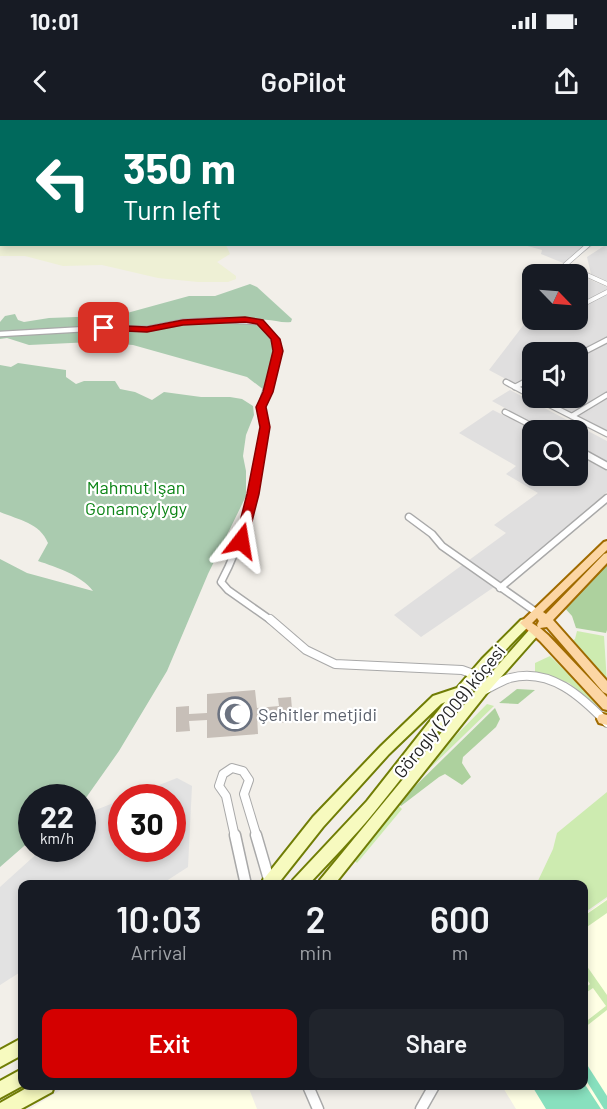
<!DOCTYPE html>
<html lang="en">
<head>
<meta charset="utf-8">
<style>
  :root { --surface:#171b24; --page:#20242c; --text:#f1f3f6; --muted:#9ea1a6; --accent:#d40000 }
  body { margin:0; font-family:Barlow,sans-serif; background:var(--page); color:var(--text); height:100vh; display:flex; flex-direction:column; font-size:22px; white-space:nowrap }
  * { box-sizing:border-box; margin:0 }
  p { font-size:20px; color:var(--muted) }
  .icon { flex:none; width:33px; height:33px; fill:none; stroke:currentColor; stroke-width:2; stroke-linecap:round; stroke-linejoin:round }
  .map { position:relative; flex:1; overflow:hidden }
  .details { position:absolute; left:18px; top:760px; width:570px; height:210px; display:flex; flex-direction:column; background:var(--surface); border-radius:12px; box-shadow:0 3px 9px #0003 }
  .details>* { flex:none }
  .banner { position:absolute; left:0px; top:0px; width:608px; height:126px; box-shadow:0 3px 9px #0003; background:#00695c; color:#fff; overflow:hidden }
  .needle { width:39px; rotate:115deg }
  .buttons { position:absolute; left:522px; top:144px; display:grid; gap:12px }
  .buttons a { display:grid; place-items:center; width:66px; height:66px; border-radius:12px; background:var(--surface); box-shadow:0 3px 9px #0003; font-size:30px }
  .speed { position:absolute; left:18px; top:664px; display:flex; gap:12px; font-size:30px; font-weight:700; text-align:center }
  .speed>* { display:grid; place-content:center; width:78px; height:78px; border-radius:50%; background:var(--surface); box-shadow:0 3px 9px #0003; line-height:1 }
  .speed small { font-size:15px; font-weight:400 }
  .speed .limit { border:9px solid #d22; background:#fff; color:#111 }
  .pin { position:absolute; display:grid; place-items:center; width:51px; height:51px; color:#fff; margin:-26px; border-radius:12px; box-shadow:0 3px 9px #0006 }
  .me { position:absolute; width:66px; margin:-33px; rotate:14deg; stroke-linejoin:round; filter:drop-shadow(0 0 4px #0008) }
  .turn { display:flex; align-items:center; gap:21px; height:126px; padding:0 24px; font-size:27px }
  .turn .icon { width:78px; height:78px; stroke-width:2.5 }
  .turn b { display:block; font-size:42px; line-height:51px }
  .eta { display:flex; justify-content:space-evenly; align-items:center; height:102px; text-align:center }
  .eta b { font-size:36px; font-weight:600; line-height:42px }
  .button { display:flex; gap:12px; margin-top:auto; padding:12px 24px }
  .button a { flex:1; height:69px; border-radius:12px; background:var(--accent); color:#fff; font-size:24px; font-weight:600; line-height:69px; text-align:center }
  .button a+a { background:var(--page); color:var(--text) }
  .status { display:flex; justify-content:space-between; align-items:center; height:42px; padding:0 30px; background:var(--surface); direction:ltr }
  .status svg { height:16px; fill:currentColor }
  header { display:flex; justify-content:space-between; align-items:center; height:78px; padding:0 24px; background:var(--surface); font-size:27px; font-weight:600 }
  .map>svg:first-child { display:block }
</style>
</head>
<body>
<div class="status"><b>10:01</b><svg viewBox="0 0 49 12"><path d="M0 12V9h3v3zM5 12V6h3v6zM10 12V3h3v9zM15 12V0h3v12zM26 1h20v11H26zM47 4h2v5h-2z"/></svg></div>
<header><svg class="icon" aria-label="back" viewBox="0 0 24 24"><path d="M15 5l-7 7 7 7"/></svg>GoPilot<svg class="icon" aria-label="share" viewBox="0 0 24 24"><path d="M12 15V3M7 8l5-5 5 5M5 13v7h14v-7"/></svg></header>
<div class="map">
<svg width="607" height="989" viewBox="0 0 607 989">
  <rect width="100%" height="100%" fill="#f2efe9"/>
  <g fill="#e0dfdf">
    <path d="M 607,124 L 607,161 L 591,154 L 587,137 Z"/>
    <path d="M 524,125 L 593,125 L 568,145 L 541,134 L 542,130 Z"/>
    <path d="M 561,147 L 607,167 L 607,311 L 541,278 L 578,278 L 578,232 L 532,232 L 532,273 L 489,250 L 532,194 L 532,200 L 578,200 L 578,154 L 548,154 Z"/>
    <path d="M 510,270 L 607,321 L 607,343 L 578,328 L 578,310 L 545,310 L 492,281 Z"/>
    <path d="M 493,290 L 533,310 L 532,356 L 578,356 L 578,335 L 607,351 L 607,372 L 500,463 L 421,517 L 394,495 L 506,413 L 494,405 L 538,373 L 506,354 L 516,346 L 459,313 Z"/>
  </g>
  <g fill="#ffffe5">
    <path d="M 607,779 L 607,989 L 516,989 L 502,966 L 584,966 L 584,795 Z"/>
    <path d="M 67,966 L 248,966 L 257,989 L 30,989 Z"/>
  </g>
  <path fill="#eef0d5" d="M 0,117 L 2,124 L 226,125 L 230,134 L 217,142 L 236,156 L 236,159 L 228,162 L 198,162 L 158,158 L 102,145 L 63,146 L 25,136 L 0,136 Z"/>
  <g fill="#cdebb0">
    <path d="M 577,511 L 604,516 L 607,563 L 569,523 L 575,519 Z"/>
    <path d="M 550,536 L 607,591 L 607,594 L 569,563 L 535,552 L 535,543 Z"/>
    <path d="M 487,584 L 494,586 L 395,682 L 402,689 L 357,743 L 349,736 L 410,662 Z"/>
    <path d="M 607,672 L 607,777 L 584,793 L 584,765 L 536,765 L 553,729 L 557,713 Z"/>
    <path d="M 607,780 L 607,793 L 584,809 L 584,796 Z"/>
    <path d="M 584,842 L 607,875 L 607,890 L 584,908 L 584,903 L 606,886 L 593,868 L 584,874 L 584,869 L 590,864 L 584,855 Z"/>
  </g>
  <g fill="#add19e">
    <path d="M 607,442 L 607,510 L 606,513 L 576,508 L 572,496 L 563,486 Z"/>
    <path d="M 517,569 L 535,570 L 518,584 L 499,583 Z"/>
    <path d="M 495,588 L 500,599 L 496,607 L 463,637 L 462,643 L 471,657 L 462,665 L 445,654 L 439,657 L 401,686 L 398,683 Z"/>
  </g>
  <g fill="#aacbaf">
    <path d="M 250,164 L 257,167 L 292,199 L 291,202 C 279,204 267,196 257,202 C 284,228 274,237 264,270 L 247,257 L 133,225 L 92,222 L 29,225 L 7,218 L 0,219 L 0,202 L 5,196 L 15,194 L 18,200 L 24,202 L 49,198 L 103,196 L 127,193 L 189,176 L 215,176 Z"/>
    <path d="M 18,243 L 66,250 L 66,257 L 76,264 L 84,261 L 115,261 L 120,269 L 135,272 L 152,280 L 164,272 L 201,277 L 230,277 L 242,279 L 253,286 L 254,295 L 246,315 L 243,336 L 246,351 L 246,376 L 208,454 L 167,551 L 119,631 L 83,682 L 82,678 L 32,678 L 31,720 L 0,747 L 0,439 L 27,453 L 93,471 C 81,455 56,447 38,441 L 48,423 C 40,403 19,400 0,392 L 0,245 L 11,247 Z"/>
  </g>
  <g fill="#88e0be">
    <path d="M 584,940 L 607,976 L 607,989 L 604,989 L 584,957 Z"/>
    <path d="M 584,963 L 601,989 L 546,989 L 532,966 L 584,966 Z"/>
  </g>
  <path fill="#e2e2e2" d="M 177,658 L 192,666 L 188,747 L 160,765 L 22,765 L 22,851 L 0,865 L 0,767 L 42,729 L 82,729 L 83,695 L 121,680 L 122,729 L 172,729 L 172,678 L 126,678 Z"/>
  <path fill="#c7bfb8" d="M 255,570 L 257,588 L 279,586 L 278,578 L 291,577 L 293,602 L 280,603 L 279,593 L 257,595 L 258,614 L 207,618 L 207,600 L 189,601 L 190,611 L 176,612 L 176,587 L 189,586 L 189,594 L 207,593 L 207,574 Z"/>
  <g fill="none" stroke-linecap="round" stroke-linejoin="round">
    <defs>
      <path id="street-far5" d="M 164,0 L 170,2"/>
      <g id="street-far4">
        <path d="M 589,124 L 565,145 L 607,164"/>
        <path d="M 578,187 L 607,172"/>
      </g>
      <g id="street-far3">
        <path d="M 0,214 L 104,208 L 147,209 L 183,202 L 221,200 L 260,202 C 295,236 266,251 261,288 C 261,294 264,300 264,306 C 265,314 262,322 261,329"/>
        <path d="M 578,235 L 607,220"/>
        <path d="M 506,262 L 532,276"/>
        <path d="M 515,267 L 532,258"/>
        <path d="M 536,278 L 607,314"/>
        <path d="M 505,292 L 540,310"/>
        <path d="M 572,296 L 607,275"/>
      </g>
      <g id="street-far2">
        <path d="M 261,328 C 253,375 244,419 221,462 L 228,470 L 272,501"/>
        <path d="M 578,330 L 607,346"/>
        <path d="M 409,397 L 432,414 L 442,426 L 536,492"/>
        <path d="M 500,468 L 607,378"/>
      </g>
      <g id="street-far1">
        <path d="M 270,499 L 306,530 L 335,544 L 462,550 L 476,555"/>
        <path d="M 485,570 C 493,566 502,560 510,558 C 550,547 582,577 607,603"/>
        <path d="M 235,717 L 226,676 L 219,666 L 223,654 L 232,648 L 243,651 L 249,660 L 244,674 L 257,717"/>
      </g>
      <g id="street">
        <path d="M 235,715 L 246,765"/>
        <path d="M 256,715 L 270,763"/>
        <path d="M 308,966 L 318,989"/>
        <path d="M 421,989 L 434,966"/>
      </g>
      <g id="secondary">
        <path d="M 525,499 L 529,500 L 530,503 L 529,506 C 471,562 427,628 376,690 C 355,716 331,740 308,765 L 291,765 L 293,760 L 367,681 L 445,582 L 441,584 L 389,634 L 323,707 L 277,765 L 261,765 L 263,760 L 313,697 L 381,626 L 433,576 L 457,568 L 482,539 L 521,500 Z"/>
        <path d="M 535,507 L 539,508 L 540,511 L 539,514 L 486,574 L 334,765 L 318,765 L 320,760 L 478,568 L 531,508 Z"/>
        <path d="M 22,918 L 22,935 L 0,947 L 0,930 Z"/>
        <path d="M 22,949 L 22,966 L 0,978 L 0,961 Z"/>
        <path d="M 30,966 L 54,966 L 52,972 L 21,989 L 0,989 L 0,983 Z"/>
      </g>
      <g id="primary">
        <path d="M 607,421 L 607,430 L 543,492 L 546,494 L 604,434 L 607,433 L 607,443 L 553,500 L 607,561 L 607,574 L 603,572 L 547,507 L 540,508 L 548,515 L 607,577 L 607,590 L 603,589 L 540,521 L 520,503 L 604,422 ZM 537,498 L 539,501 L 537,505 L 538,507 L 532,503 Z"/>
        <path d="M 603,594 L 607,595 L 607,605 L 599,603 L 597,599 L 599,595 Z"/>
      </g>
    </defs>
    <use href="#street-far5" stroke="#a9a9a9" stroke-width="4.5"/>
    <use href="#street-far4" stroke="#a9a9a9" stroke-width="5"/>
    <use href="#street-far3" stroke="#a9a9a9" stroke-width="7"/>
    <use href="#street-far2" stroke="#a9a9a9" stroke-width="9"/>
    <use href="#street-far1" stroke="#a9a9a9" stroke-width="10"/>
    <use href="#street" stroke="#a9a9a9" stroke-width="13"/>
    <use href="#secondary" stroke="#707d05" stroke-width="4"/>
    <use href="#primary" stroke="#a06b00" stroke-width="4"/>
    <use href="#street-far5" stroke="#fff" stroke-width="3"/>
    <use href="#street-far4" stroke="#fff" stroke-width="4"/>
    <use href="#street-far3" stroke="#fff" stroke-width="4.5"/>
    <use href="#street-far2" stroke="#fff" stroke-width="6"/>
    <use href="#street-far1" stroke="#fff" stroke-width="8"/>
    <use href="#street" stroke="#fff" stroke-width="10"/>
    <use href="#secondary" fill="#f7fabf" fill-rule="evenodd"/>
    <use href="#primary" fill="#fcd6a4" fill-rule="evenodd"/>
  </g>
  <path fill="#d40000" stroke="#8a0000" stroke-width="1.5" d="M 245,197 L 263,200 L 280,219 L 283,231 L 273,272 L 266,287 L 270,307 L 259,374 L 247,421 L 241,426 L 235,421 L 247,374 L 260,307 L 256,287 L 263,272 L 273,231 L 271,219 L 257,204 L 245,202 L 183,205 L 147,212 L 104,210 L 100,208 L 104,205 L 147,207 L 183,200 Z"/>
  <defs>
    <symbol id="mosque-ring" viewBox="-11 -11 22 22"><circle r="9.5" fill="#fff" stroke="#6b7280" stroke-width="1.5"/><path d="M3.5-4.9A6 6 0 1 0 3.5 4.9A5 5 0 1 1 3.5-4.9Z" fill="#6b7280"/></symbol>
  </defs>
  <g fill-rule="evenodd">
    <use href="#mosque-ring" x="216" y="575" width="38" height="38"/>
  </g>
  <g text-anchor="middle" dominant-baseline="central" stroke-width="4.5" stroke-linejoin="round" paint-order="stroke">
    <g font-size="18" fill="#0c8416" stroke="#fff">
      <text x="136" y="367">Mahmut Işan<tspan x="136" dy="21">Gonamçylygy</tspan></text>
    </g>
    <g font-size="18" fill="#222" stroke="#fff">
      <text transform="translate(449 591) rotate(-51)">Görogly (2009) köçesi</text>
    </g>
    <g font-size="18" fill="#5b616d" stroke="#fff" text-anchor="start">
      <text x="258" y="594">Şehitler metjidi</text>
    </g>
  </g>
</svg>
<div class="buttons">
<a><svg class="needle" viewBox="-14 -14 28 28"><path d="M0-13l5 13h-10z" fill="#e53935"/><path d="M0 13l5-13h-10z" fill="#9ea1a6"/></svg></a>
<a><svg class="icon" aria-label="sound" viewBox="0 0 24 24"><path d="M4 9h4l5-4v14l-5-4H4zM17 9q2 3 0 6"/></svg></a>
<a><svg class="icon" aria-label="search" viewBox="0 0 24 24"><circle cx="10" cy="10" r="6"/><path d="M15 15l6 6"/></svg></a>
</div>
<div class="speed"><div>22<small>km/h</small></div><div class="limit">30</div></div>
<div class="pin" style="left:104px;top:208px;background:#d93025"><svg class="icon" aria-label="arrive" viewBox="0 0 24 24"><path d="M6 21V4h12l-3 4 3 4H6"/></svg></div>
<svg class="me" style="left:241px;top:421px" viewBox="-20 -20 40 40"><path d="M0-17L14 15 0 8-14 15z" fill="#d40000" stroke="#fff" stroke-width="4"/></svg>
<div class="banner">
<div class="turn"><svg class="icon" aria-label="left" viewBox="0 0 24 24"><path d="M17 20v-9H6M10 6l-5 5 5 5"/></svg><div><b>350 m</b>Turn left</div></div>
</div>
<section class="details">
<div class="eta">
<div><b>10:03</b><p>Arrival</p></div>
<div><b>2</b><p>min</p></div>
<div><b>600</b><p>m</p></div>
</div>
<div class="button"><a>Exit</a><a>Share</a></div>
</section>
</div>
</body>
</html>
